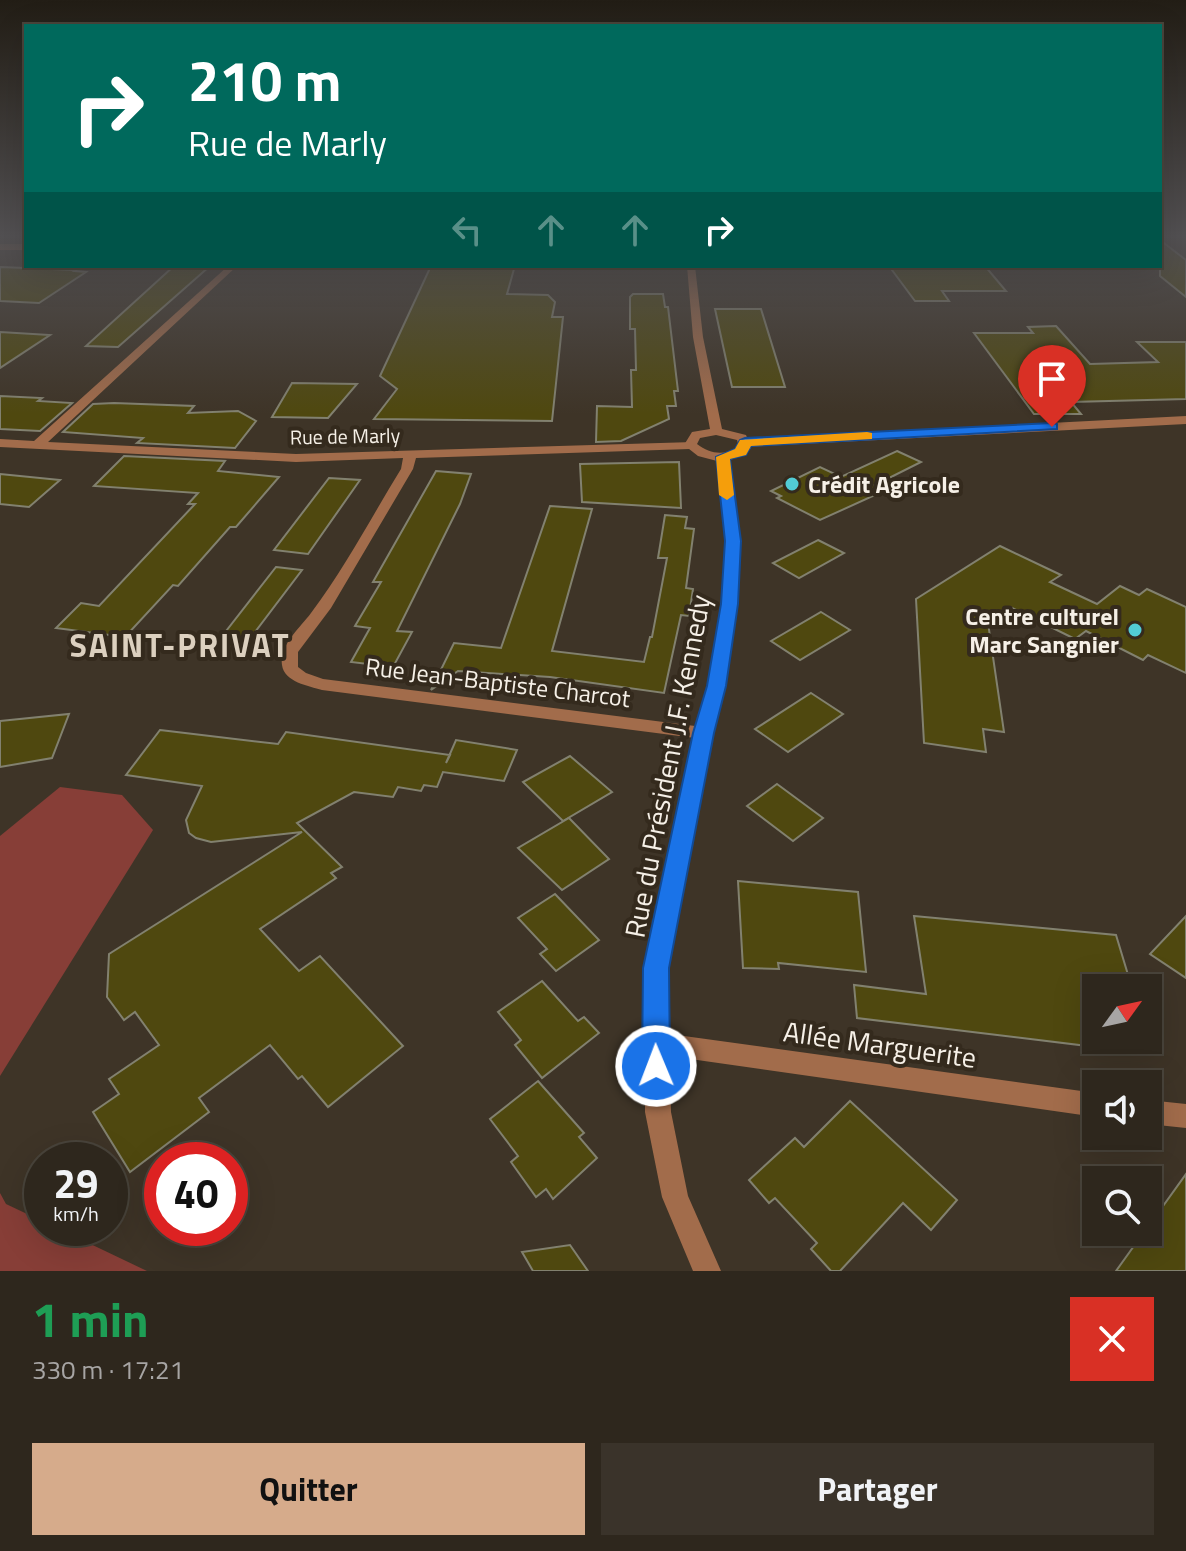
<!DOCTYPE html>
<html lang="fr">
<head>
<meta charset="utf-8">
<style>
  :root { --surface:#2e271d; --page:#3a332a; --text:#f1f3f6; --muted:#a7a5a4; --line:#49443b; --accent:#d6ab8b }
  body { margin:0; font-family:"Titillium Web",sans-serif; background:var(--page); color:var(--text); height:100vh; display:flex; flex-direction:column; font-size:30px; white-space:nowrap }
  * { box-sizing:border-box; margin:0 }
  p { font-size:26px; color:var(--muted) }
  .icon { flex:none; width:44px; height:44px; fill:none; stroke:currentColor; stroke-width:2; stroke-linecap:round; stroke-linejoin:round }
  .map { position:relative; height:1271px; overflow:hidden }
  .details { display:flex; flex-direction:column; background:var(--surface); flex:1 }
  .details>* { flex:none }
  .hud { position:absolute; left:24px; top:24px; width:1138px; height:244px; border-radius:0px; box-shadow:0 8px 32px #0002,0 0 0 2px var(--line); background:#00695c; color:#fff; overflow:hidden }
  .needle { width:52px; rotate:57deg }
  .controls { position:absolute; left:1082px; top:974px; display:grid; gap:16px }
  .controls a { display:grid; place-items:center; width:80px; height:80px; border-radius:0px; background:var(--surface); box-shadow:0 8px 32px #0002,0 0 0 2px var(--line); font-size:40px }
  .speed { position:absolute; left:24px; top:1142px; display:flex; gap:16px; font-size:40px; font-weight:700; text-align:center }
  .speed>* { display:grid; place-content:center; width:104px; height:104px; border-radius:50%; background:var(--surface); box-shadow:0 8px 32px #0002,0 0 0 2px var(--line); line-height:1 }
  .speed small { font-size:20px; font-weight:400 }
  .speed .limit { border:12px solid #d22; background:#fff; color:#111 }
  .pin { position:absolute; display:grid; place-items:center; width:68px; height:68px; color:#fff; margin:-82px -34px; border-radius:50% 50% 50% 0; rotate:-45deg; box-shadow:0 0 8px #0007 }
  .pin .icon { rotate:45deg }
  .me { position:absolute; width:88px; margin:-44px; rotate:359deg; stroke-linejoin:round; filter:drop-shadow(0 0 6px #0008) }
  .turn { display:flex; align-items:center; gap:28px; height:168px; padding:0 32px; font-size:36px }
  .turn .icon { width:104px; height:104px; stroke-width:2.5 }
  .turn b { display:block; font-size:56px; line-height:68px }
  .lanes { display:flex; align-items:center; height:76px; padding:0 32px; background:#0003; justify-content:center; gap:40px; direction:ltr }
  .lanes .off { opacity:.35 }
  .round { display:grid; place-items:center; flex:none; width:84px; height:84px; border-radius:0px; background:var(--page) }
  .head { display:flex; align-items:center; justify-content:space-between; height:136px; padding:0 32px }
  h1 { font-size:48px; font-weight:700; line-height:60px; color:#1e9e55 }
  .button { display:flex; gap:16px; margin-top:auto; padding:16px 32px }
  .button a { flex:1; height:92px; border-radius:0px; background:var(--accent); color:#111; font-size:32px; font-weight:700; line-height:92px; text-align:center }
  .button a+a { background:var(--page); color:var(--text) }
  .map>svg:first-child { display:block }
</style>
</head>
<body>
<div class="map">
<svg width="1186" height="1271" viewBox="0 0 1186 1271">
  <rect width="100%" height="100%" fill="#3e3427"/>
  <g fill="#873e37">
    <path d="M 60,787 L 122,795 L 153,830 L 0,1076 L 0,836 Z"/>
    <path d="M 0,1193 L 6,1204 L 42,1221 L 42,1228 L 57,1228 L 147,1271 L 0,1271 Z"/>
  </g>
  <g fill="#4f480f" stroke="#82816f" stroke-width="2">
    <path d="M 1160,240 L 1186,260 L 1186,297 L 1160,276 Z"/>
    <path d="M 174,266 L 210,266 L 118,347 L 86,346 Z"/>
    <path d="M 889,266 L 985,266 L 1006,291 L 942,291 L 949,301 L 915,301 Z"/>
    <path d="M 0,267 L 77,270 L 75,271 L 86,272 L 39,303 L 0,301 Z"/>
    <path d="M 430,268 L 514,269 L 507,294 L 548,295 L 555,302 L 552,317 L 563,317 L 552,421 L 374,419 L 397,389 L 380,376 Z"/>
    <path d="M 633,294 L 663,294 L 665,307 L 668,307 L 678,391 L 674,391 L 676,406 L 667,406 L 669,419 L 621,441 L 596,442 L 597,406 L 632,407 L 631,370 L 636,370 L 635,329 L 630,329 L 630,297 Z"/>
    <path d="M 715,309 L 761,309 L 785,387 L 732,387 Z"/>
    <path d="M 1056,326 L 1090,364 L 1158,362 L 1137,342 L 1186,342 L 1186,399 L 1071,402 L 1081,414 L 1034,414 L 974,333 L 1033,333 L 1028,327 Z"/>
    <path d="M 0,332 L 50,335 L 0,368 Z"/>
    <path d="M 292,383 L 357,384 L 328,418 L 272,417 Z"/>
    <path d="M 0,396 L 42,398 L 38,401 L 72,403 L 40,431 L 0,429 Z"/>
    <path d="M 114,403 L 194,406 L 188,413 L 238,411 L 256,421 L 235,448 L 137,443 L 143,438 L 63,432 L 93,404 Z"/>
    <path d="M 897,451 L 921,462 L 875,485 L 886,490 L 820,520 L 777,498 L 781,496 L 771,491 L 820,467 L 841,477 Z"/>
    <path d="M 124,456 L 225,461 L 218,471 L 279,477 L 236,527 L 230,527 L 178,586 L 173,585 L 125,637 L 56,628 L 81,603 L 99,606 L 195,504 L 188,504 L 198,493 L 94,486 Z"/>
    <path d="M 679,462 L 681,508 L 582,502 L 580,464 Z"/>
    <path d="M 436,471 L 471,474 L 460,504 L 397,631 L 412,632 L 393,667 L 351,662 L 370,628 L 355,626 L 381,582 L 373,582 Z"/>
    <path d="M 0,474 L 60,480 L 29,507 L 0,504 Z"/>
    <path d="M 329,478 L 360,480 L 308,554 L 274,550 Z"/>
    <path d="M 550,506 L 592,509 L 552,651 L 644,662 L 650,637 L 652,637 L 667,558 L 658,558 L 665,515 L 687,517 L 685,528 L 694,529 L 686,588 L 693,589 L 689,616 L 681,615 L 664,693 L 550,677 L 458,671 L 431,690 L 454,643 L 501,648 Z"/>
    <path d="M 818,540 L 844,553 L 799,578 L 773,563 Z"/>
    <path d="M 1000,546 L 1061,575 L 1050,582 L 1097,604 L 1120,586 L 1139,595 L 1147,589 L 1186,607 L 1186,673 L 1148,655 L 1143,660 L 1086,631 L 1075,639 L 1012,608 L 994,620 L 987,616 L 1004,732 L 983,729 L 986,752 L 924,743 L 916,599 Z"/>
    <path d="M 276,567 L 302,570 L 243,648 L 216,644 Z"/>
    <path d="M 821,612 L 850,630 L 800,660 L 771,641 Z"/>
    <path d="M 811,693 L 843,714 L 788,752 L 755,729 Z"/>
    <path d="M 69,714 L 52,758 L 0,767 L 0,721 Z"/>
    <path d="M 160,730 L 278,744 L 286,732 L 450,755 L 446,763 L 456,740 L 517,750 L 504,781 L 443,772 L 437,787 L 424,785 L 421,791 L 398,787 L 393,797 L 354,792 L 297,823 L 342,867 L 331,873 L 336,878 L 260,929 L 299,971 L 320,956 L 403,1046 L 328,1107 L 302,1076 L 298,1079 L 270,1045 L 199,1098 L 209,1112 L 130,1172 L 93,1112 L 119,1094 L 109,1079 L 159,1045 L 135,1012 L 124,1020 L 107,997 L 109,954 L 302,832 L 211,842 L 196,838 L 189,833 L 186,820 L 202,786 L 126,775 Z"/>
    <path d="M 570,756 L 612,792 L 563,821 L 523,782 Z"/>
    <path d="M 777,784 L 823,818 L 793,841 L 747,806 Z"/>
    <path d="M 569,818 L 609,859 L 562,890 L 518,848 Z"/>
    <path d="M 738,881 L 858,892 L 866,972 L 778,963 L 779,969 L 743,968 Z"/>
    <path d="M 555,894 L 599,940 L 556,971 L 540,954 L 547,949 L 518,918 Z"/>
    <path d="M 914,916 L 1116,935 L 1132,988 L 1096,988 L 1096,1047 L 857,1018 L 854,985 L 926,994 Z"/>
    <path d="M 1186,916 L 1186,978 L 1150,954 Z"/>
    <path d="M 542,981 L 578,1021 L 584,1017 L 599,1033 L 542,1078 L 515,1045 L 521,1040 L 498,1012 Z"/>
    <path d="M 538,1081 L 584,1133 L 579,1137 L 597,1158 L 553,1199 L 546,1189 L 536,1197 L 511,1162 L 518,1156 L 490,1119 Z"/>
    <path d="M 850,1101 L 957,1200 L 931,1230 L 903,1203 L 840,1271 L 831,1271 L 811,1249 L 817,1243 L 775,1198 L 769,1203 L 749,1180 L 795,1138 L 804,1147 Z"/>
    <path d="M 1186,1174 L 1186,1271 L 1116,1271 L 1144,1232 L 1148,1232 L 1148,1227 Z"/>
    <path d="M 570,1245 L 588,1271 L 533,1271 L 522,1252 Z"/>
  </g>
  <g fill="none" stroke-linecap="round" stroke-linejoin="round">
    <g fill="#a26c4b" fill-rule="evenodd">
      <rect x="0" y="244" width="26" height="6"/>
      <path d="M 228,266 L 237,266 L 48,442 L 296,454 L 694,442 L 694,448 L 690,449 L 416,458 L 413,469 L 331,608 L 298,652 L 298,667 L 306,673 L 323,679 L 703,727 L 709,729 L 712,733 L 709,737 L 703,739 L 322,690 C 309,686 284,682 282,665 C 279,645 300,628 311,613 C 345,568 372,516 401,469 L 403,458 L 296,462 L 0,447 L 0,439 L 34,441 Z"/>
      <path d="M 1186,416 L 1186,424 L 745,447 L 739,443 L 745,439 Z"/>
      <path d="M 655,1032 L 1096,1093 L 1096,1117 L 655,1054 L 647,1051 L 643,1043 L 647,1035 Z"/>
      <path d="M 1148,1100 L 1186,1104 L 1186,1128 L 1148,1124 Z"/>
    </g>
    <path fill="#a26c4b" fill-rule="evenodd" d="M 687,266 L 695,266 L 703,337 L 722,429 L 746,435 L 751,448 L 744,455 L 730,460 L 740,541 L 737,604 L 725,686 L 712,733 L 667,968 L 671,1112 L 688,1196 L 721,1271 L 693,1271 L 662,1197 L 645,1112 L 645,968 L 694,733 L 709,686 L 721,604 L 726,541 L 717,461 L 698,456 L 684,445 L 692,432 L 710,429 L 693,337 ZM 716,435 L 737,440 L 739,447 C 724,456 710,454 697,444 L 700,438 Z"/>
  </g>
  <linearGradient id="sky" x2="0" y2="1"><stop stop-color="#221d15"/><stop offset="0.57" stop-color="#525052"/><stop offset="1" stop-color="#525052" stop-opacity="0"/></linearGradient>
  <rect width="1186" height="414" fill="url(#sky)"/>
  <path fill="#1a73e8" stroke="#114b97" stroke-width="2" d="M 1052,423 L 1057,424 L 1057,429 L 751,446 L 746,455 L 730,459 L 741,541 L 738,604 L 726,686 L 714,733 L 669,968 L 670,1066 L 666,1075 L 656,1079 L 646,1075 L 642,1066 L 643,968 L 693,733 L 707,686 L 721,604 L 725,541 L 716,457 L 735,449 L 740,440 L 745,438 Z"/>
  <path fill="#f59e0b" d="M 867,432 L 872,433 L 872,439 L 751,446 L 746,455 L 730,459 L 734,495 L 727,500 L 719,495 L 716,457 L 735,449 L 740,440 Z"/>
  <g fill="#52ccd5" stroke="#342a1d" stroke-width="3">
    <circle cx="792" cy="484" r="8"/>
    <circle cx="1135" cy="630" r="8"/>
  </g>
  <g text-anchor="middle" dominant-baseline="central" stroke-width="8" stroke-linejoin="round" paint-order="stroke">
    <g font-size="20" fill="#f6f0e7" stroke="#342a1d">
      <text transform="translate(345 436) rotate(-1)">Rue de Marly</text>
    </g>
    <g font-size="24" font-weight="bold" fill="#f6f0e7" stroke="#342a1d" text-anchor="start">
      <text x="808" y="484">Crédit Agricole</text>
      <text x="1119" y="616" text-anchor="end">Centre culturel<tspan x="1119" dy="28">Marc Sangnier</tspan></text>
    </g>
    <g font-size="24" fill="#f6f0e7" stroke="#342a1d">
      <text transform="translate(498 682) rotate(7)">Rue Jean-Baptiste Charcot</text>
    </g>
    <g font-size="28" fill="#f6f0e7" stroke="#342a1d">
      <text transform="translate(667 766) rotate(-79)">Rue du Président J.F. Kennedy</text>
      <text transform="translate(880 1044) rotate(8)">Allée Marguerite</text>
    </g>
    <g font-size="32" font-weight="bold" letter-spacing="2" fill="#dcd0bf" stroke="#342a1d">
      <text x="180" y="645">SAINT-PRIVAT</text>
    </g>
  </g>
</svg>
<div class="controls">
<a><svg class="needle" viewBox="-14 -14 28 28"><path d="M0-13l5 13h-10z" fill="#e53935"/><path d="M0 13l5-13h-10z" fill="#a7a5a4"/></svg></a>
<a><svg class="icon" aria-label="sound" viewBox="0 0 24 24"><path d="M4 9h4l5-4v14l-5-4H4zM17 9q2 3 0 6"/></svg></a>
<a><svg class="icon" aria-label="search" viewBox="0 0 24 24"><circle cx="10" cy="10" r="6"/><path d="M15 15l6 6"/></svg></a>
</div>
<div class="speed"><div>29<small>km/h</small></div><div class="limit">40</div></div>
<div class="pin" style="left:1052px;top:427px;background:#d93025"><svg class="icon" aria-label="arrive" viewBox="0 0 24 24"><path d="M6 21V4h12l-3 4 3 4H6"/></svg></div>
<svg class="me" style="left:656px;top:1066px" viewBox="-20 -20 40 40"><circle r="17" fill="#1a73e8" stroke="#fff" stroke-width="3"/><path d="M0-11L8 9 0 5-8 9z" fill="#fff"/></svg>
<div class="hud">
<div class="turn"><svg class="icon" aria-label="right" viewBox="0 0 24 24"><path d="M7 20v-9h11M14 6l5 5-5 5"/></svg><div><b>210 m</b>Rue de Marly</div></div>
<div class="lanes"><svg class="icon off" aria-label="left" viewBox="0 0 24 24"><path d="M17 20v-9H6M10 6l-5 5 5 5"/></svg><svg class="icon off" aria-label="ahead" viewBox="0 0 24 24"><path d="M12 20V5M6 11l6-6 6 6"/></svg><svg class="icon off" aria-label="ahead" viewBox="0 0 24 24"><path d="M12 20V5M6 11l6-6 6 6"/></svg><svg class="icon" aria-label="right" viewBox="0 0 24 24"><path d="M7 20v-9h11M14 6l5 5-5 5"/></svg></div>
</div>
</div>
<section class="details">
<div class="head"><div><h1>1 min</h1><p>330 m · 17:21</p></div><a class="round" style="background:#d93025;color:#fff"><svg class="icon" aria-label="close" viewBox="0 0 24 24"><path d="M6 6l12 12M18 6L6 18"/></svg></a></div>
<div class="button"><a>Quitter</a><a>Partager</a></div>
</section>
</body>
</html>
